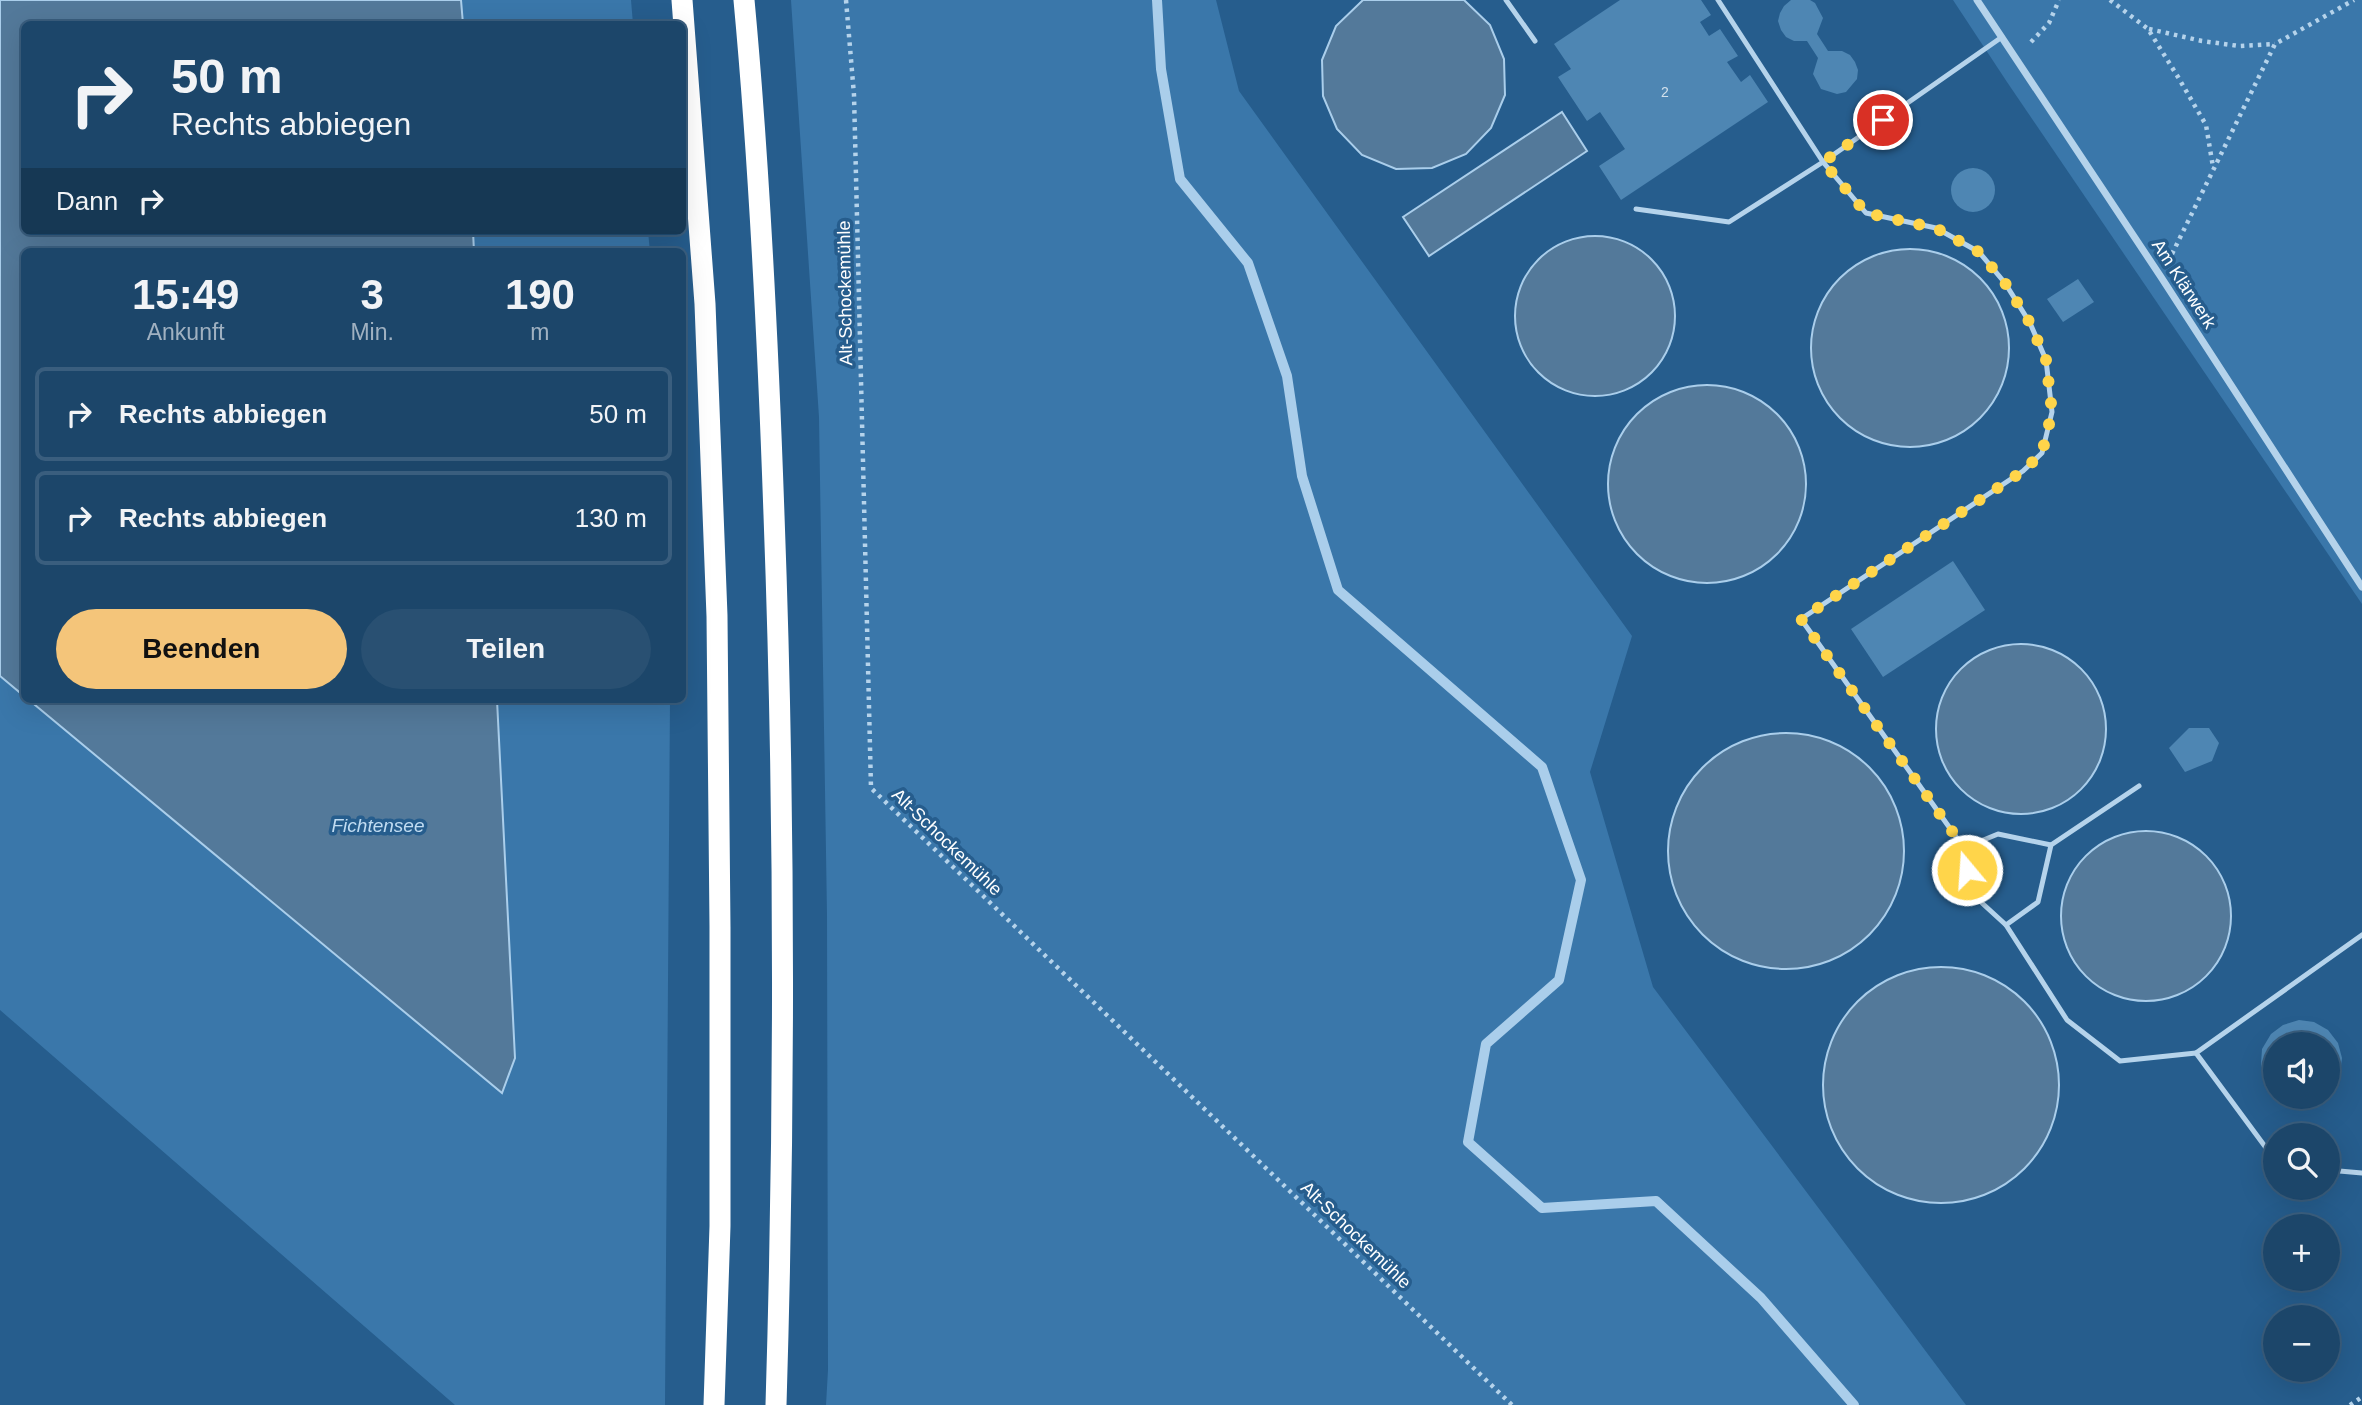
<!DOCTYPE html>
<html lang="de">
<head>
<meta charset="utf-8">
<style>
  :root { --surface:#1c466a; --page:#295072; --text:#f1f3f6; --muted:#a0b1c1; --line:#3a5e7e; --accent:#f4c57a }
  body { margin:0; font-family:Arial,sans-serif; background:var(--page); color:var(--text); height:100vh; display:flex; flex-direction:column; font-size:26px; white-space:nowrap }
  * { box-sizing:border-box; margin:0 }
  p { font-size:23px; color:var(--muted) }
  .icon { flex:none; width:38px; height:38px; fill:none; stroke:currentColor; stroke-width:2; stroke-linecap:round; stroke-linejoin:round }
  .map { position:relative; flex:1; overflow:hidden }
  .panel { position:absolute; left:21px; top:248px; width:665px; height:455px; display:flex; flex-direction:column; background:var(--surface); border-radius:10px; box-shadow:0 7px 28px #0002,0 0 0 2px var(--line) }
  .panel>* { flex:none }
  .hud { position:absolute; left:21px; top:21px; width:665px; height:214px; border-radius:10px; box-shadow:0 7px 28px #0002,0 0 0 2px var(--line); background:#1c466a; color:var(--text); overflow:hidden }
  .tools { position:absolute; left:2263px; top:1032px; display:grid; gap:14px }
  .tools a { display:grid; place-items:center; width:77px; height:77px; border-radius:50%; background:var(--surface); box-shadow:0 7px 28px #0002,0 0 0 2px var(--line); font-size:35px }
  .pin { position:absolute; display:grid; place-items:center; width:60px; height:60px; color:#fff; margin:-30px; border:4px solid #fff; border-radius:50%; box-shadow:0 2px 7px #0007 }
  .me { position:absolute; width:77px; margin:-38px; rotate:342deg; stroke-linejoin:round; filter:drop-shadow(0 0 5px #0008) }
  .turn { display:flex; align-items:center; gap:24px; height:147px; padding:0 35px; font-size:32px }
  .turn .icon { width:91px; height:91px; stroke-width:2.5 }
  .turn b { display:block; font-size:49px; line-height:60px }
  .then { display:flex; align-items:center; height:66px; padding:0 35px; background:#0003; gap:14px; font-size:26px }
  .eta { display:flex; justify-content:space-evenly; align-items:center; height:119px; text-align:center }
  .eta b { font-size:42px; font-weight:600; line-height:49px }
  .cta { display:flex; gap:14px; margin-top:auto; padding:14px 35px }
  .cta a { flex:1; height:80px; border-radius:42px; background:var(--accent); color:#111; font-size:28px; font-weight:600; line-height:80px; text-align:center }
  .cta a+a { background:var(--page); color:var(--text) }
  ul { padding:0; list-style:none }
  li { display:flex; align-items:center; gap:21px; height:94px; margin:0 14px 10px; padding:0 21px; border:4px solid var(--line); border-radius:10px }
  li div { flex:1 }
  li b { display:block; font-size:26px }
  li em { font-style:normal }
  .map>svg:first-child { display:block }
</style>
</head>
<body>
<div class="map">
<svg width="2362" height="1405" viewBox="0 0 2362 1405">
  <rect width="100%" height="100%" fill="#265d8d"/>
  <g fill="#3a77aa">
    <path d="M 461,0 L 631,0 L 633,24 L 463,24 Z"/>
    <path d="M 791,0 L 1216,0 L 1239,91 L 1632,636 L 1590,772 L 1653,987 L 1966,1405 L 826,1405 L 828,1370 L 827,914 L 819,417 Z"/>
    <path d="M 1953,0 L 2362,0 L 2362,604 L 2007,82 Z"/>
    <path d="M 473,231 L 648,231 L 650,252 L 474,252 Z"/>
    <path d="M 0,676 L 24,696 L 24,700 L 29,700 L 502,1093 L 515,1058 L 497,700 L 670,700 L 665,1405 L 455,1405 L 0,1010 Z"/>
  </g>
  <g fill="#53799a" stroke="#aaceeb" stroke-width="2">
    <path d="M 0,0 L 461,0 L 463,24 L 24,24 L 24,231 L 473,231 L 474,252 L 24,252 L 24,696 L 0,676 Z"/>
    <path d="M 1363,0 L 1464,0 L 1490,25 L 1504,59 L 1505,95 L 1491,128 L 1466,154 L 1432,168 L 1396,169 L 1362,155 L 1337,129 L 1323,96 L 1322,60 L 1336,26 Z"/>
    <path d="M 1562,112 L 1587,151 L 1429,256 L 1403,217 Z"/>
    <circle cx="1595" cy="316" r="80"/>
    <circle cx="1910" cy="348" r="99"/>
    <circle cx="1707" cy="484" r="99"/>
    <circle cx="2021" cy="729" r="85"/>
    <path d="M 29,700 L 497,700 L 515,1058 L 502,1093 Z"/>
    <circle cx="1786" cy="851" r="118"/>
    <circle cx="2146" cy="916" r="85"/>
    <circle cx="1941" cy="1085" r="118"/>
  </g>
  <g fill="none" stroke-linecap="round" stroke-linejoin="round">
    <path stroke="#aaceeb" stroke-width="10" d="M 1157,0 L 1161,69 L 1180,179 L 1248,263 L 1287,376 L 1302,476 L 1338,590 L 1542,767 L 1581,880 L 1559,980 L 1486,1044 L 1468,1142 L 1542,1208 L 1656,1201 L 1761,1298 L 1854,1405"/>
  </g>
  <g fill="#4e86b3">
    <path d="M 1620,0 L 1701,0 L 1711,15 L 1700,22 L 1709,36 L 1720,29 L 1738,56 L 1727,62 L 1741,82 L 1750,75 L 1768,102 L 1621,200 L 1599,166 L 1625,149 L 1600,112 L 1587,121 L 1558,77 L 1571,69 L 1554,44 Z"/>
    <path d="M 1791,0 L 1810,0 L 1815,3 L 1823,18 L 1817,34 L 1828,51 L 1842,51 L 1850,55 L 1855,62 L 1858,70 L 1857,79 L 1846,92 L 1837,94 L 1821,89 L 1813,74 L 1818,58 L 1807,41 L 1794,41 L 1786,37 L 1781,30 L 1778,21 L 1780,13 L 1784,6 Z"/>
    <circle cx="1973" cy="190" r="22"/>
    <path d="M 2078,279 L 2094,302 L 2063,322 L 2047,299 Z"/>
    <path d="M 1953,561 L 1985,610 L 1883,677 L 1851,629 Z"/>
    <path d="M 2189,728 L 2209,728 L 2219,743 L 2212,761 L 2185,772 L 2169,748 Z"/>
    <path d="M 2299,1020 L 2314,1022 L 2328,1030 L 2338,1043 L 2342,1058 L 2340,1074 L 2333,1088 L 2328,1092 L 2328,1045 L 2275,1045 L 2275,1092 L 2265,1080 L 2261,1064 L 2262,1049 L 2271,1034 L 2283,1025 Z"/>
  </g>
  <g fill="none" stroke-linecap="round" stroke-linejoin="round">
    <g stroke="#b5d3eb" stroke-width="4.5" stroke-dasharray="3.5 5" stroke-linecap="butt">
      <path d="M 846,0 L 854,95 L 871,788 L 1512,1405"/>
      <path d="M 2110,0 L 2148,29 L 2178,77 L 2206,125 L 2213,167"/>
      <path d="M 2149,29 L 2202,41 L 2239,46 L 2275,44"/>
      <path d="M 2031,42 L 2049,23 L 2059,0"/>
      <path d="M 2172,254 L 2275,44 L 2354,0"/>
      <path d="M 2350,1405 L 2362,1397"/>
    </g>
    <g stroke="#b5d3eb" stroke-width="5">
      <path d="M 1506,0 L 1535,41"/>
      <path d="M 1718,0 L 1823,162 L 2002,37"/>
      <path d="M 1636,209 L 1729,222 L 1823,162 L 1866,213 L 1936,228 L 1979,252 L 2005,283 L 2030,323 L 2046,360 L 2052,412 L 2042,453 L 2023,471 L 1801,619 L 1964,848 L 1998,834 L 2051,845"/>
      <path d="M 2139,786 L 2051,845 L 2038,902 L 2006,925 L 2067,1020 L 2120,1061 L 2196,1053 L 2275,1160"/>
      <path d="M 1964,848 L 1971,893 L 2006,925"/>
      <path d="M 2196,1053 L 2362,935"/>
      <path d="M 2328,1170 L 2362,1173"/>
    </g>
    <path stroke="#b5d3eb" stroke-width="7" d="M 1977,0 L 2161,277 L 2362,587"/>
    <g stroke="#fff" stroke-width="21">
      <path d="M 682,0 L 705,304 L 717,616 L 720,927 L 720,1226 L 714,1405"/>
      <path d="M 744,0 C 760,171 768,343 774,515 C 785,811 785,1108 776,1405"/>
    </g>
  </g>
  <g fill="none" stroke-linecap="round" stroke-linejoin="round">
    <path stroke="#ffd54a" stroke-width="12" stroke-dasharray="0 21.6" d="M 1883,120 L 1823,162 L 1866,213 L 1936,228 L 1979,252 L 2005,283 L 2030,323 L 2046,360 L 2052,412 L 2042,453 L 2023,471 L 1801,619 L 1964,848 L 1967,870"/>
  </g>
  <g text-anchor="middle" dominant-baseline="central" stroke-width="7" stroke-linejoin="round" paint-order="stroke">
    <g font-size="14" fill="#d3e1ec">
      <text x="1665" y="92">2</text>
    </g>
    <g font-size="18" fill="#fff" stroke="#265d8d">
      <text transform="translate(2184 284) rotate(57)">Am Klärwerk</text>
      <text transform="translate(845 293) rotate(-91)">Alt-Schockemühle</text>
      <text transform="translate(947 842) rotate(44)">Alt-Schockemühle</text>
      <text transform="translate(1356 1235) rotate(44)">Alt-Schockemühle</text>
    </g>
    <g font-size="19" font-style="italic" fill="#c1dcf2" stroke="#265d8d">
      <text x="378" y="825">Fichtensee</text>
    </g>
  </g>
</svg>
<div class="tools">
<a><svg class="icon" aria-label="sound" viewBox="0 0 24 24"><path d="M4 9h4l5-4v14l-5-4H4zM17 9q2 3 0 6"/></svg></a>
<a><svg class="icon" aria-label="search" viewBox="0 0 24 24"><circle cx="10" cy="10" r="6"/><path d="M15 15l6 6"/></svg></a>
<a>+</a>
<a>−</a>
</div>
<div class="pin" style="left:1883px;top:120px;background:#d93025"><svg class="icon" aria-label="arrive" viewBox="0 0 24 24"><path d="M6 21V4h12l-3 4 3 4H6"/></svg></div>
<svg class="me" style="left:1967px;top:870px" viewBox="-20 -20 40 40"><circle r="17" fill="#ffd54a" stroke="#fff" stroke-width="3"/><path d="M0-11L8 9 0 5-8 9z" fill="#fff"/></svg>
<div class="hud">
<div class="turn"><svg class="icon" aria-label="right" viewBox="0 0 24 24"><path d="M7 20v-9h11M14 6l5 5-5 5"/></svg><div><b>50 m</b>Rechts abbiegen</div></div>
<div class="then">Dann<svg class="icon" aria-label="right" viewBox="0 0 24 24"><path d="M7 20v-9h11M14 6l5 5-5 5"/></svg></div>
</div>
<section class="panel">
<div class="eta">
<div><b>15:49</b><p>Ankunft</p></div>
<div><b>3</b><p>Min.</p></div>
<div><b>190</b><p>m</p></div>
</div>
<ul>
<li><svg class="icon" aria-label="right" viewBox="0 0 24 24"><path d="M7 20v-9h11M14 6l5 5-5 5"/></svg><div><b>Rechts abbiegen</b></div><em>50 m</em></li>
<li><svg class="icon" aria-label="right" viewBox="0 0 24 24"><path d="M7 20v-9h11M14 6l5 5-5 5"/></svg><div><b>Rechts abbiegen</b></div><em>130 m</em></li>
</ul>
<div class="cta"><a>Beenden</a><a>Teilen</a></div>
</section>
</div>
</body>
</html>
